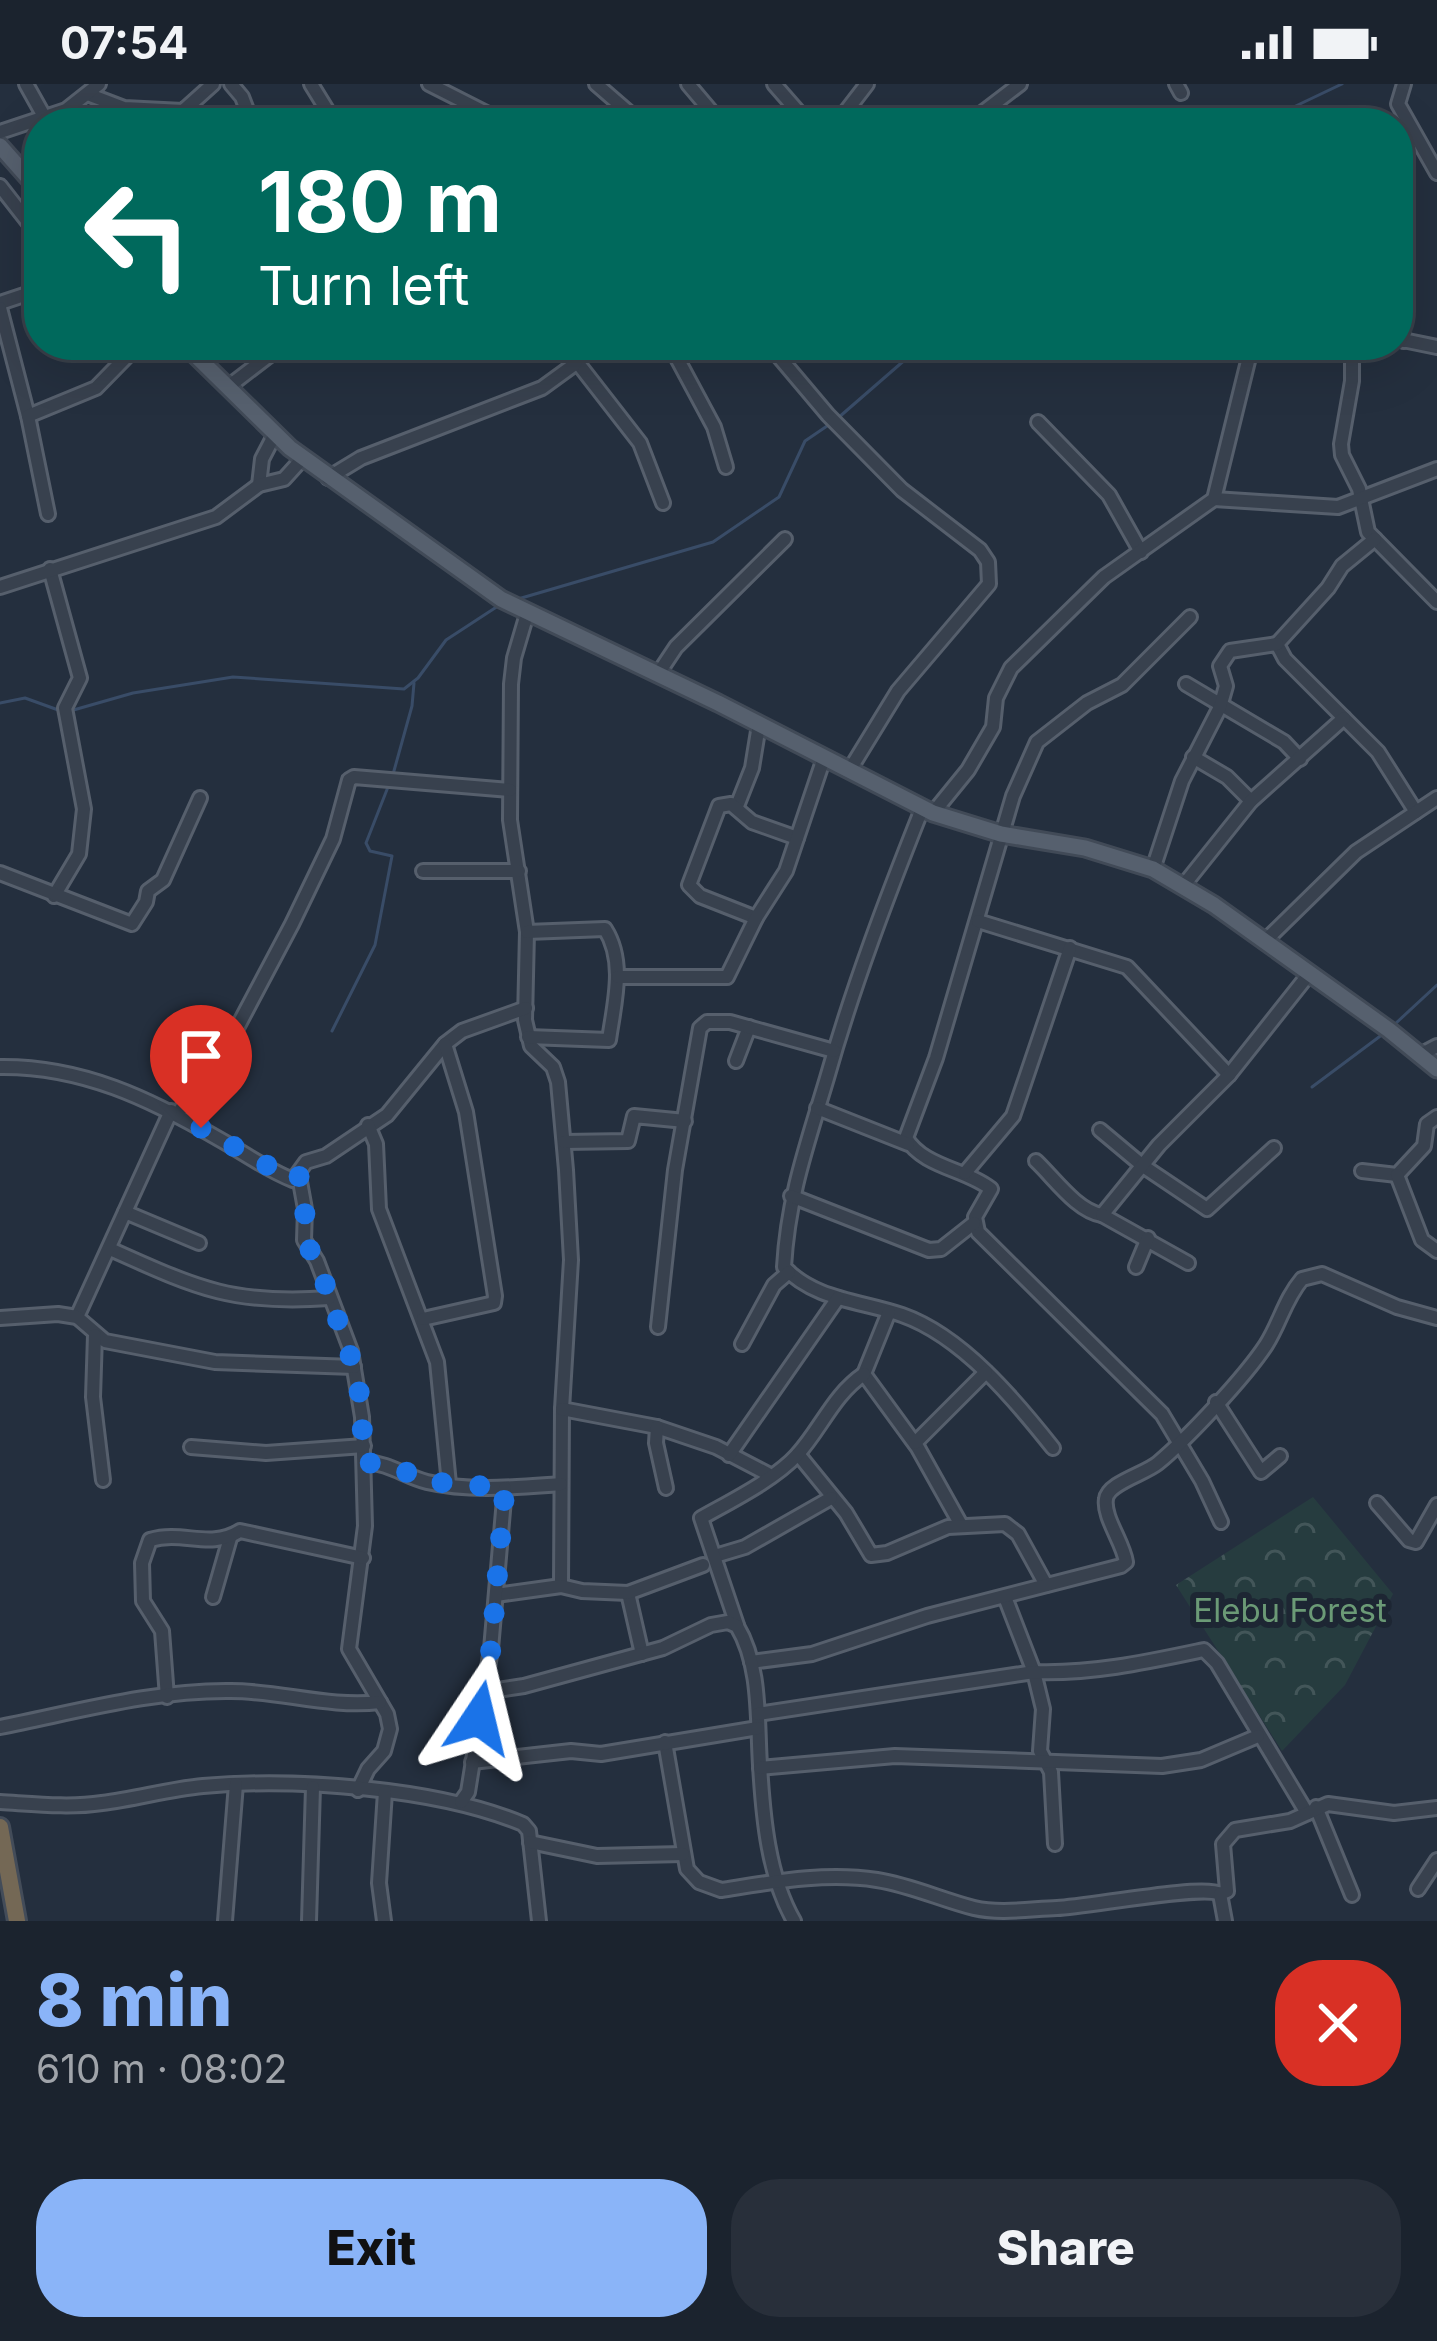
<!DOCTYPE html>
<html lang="en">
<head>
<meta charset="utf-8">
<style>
  :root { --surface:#1b232e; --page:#282f3a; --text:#f1f3f6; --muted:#a0a4aa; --line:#39404a; --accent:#8ab4f8 }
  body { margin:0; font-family:Inter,sans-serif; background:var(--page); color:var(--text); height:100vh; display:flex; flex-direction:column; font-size:45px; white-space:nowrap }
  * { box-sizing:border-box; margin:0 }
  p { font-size:39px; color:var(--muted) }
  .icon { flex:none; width:66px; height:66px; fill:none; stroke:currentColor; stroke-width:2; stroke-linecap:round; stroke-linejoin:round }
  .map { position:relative; height:1837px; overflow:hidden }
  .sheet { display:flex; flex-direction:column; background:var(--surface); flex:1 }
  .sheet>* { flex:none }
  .guide { position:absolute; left:24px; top:24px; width:1389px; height:252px; border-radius:48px; box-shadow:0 12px 48px #0002,0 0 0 3px var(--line); background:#00695c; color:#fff; overflow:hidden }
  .pin { position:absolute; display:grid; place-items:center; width:102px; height:102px; color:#fff; margin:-123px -51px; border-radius:50% 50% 50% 0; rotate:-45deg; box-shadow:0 0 12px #0007 }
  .pin .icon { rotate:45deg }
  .me { position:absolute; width:132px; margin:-66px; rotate:10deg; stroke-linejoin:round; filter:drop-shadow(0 0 9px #0008) }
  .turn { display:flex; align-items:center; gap:42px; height:252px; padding:0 36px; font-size:54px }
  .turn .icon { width:156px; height:156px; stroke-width:2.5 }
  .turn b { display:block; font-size:84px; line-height:102px }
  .round { display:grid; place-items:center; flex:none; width:126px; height:126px; border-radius:48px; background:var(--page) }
  .headline { display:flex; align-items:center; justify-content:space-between; height:204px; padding:0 36px }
  h1 { font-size:72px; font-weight:800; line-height:90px; color:var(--accent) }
  .button { display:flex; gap:24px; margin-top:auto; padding:24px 36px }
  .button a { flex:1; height:138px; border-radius:48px; background:var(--accent); color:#111; font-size:48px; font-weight:800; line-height:138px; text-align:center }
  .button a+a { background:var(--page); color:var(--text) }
  .status { display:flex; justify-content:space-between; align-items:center; height:84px; padding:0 60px; background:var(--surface); direction:ltr }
  .status svg { height:33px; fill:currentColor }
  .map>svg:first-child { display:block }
</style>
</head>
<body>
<div class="status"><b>07:54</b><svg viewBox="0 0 49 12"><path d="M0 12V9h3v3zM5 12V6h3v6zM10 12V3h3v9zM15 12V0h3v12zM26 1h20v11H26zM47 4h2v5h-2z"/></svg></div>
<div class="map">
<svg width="1437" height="1837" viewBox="0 0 1437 1837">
  <defs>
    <pattern id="forest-crowns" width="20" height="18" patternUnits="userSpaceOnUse" patternTransform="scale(3)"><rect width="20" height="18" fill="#263c3f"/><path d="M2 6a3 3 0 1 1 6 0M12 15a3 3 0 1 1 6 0" fill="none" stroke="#435659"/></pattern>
  </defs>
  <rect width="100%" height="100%" fill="#242f3e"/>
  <path fill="url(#forest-crowns)" d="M 1313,1413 L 1393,1510 L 1345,1601 L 1282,1667 L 1176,1501 Z"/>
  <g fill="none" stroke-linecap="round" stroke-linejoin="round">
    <g stroke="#394c67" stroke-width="3">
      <path d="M 1191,39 L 1197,35 L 1281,29 L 1342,0"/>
      <path d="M 838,334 L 922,261"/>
      <path d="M 518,515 L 713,458 L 779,413 L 805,357 L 830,340"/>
      <path d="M 0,619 L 25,614 L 61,627"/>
      <path d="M 70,627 L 133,609 L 233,593 L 404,605 L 418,594 L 446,556 L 498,522"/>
      <path d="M 392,694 L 412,622 L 414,599"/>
      <path d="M 1395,940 L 1437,901"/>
      <path d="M 332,947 L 375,861 L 392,772 L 370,767 L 366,759 L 388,703"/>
      <path d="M 1312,1003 L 1383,950"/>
    </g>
    <defs>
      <g id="minor">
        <path d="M 26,0 L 45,34"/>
        <path d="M 231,0 L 242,13 L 252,39"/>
        <path d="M 311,0 L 335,39"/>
        <path d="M 429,0 L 506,39"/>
        <path d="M 596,0 L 641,39"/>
        <path d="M 688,0 L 721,39"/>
        <path d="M 774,0 L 808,39"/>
        <path d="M 1176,0 L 1181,9"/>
        <path d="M 1404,0 L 1398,20 L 1437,89"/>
        <path d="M 90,11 L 124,24 L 183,27 L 213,0"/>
        <path d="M 837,39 L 867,0"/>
        <path d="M 969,39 L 1020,0"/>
        <path d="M 0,48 L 66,26 L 99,0"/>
        <path d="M 0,102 L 39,152"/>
        <path d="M 0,219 L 39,206"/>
        <path d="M 0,224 L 28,332"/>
        <path d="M 1398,224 L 1404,257"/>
        <path d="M 1398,255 L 1437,263"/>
        <path d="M 670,261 L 714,343 L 726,383"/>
        <path d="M 769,261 L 828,331 L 902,406 L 980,466 L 988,478 L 989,500 L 898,607 L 849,687"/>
        <path d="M 1352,261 L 1352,297 L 1341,360 L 1342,371 L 1359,405 L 1368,448 L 1437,518"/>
        <path d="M 577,278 L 640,359 L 663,419"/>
        <path d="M 228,303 L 271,270 L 295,261"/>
        <path d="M 1038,338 L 1109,411 L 1141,468"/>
        <path d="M 328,394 L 361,374 L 542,304 L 575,280 L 578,261"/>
        <path d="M 259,401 L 262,375 L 275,350"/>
        <path d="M 1214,415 L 1338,423 L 1437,385"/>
        <path d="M 48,430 L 28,332 L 96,304 L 138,261"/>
        <path d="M 50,485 L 80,594 L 65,624 L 84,725 L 79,770 L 54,812"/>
        <path d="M 0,503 L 216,433 L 259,401 L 284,395 L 303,374"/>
        <path d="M 527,530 L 514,574 L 511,600 L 510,736 L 527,848 L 525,936 L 531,962 L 553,983 L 558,998 L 566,1086 L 571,1176 L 562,1325 L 561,1502"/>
        <path d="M 1190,533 L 1122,601 L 1087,619 L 1037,658 L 1013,712 L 936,974 L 906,1054 C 923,1083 966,1085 991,1105 L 975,1133 L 978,1148 L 1162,1330 L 1202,1397 L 1221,1438"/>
        <path d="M 1277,560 L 1285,575 L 1378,668 L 1416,728"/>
        <path d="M 1277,560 L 1328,504 L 1342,482 L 1375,455"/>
        <path d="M 658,590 L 676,563 L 785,455"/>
        <path d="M 1186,600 L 1284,658 L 1300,675"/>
        <path d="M 1193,673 L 1227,693 L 1251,717"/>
        <path d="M 737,722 L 752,684 L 759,641"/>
        <path d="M 922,725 C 887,813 853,902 827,994 C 807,1061 788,1113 784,1183 C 814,1216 862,1217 902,1231 C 962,1252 1015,1316 1053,1364"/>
        <path d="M 933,729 L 968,686 L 993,643 L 996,614 L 1011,584 L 1104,493 L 1214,415 L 1252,261"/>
        <path d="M 1153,785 L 1182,697 L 1220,623 L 1226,602 L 1220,582 L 1230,567 L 1277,560"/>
        <path d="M 423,787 L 519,787"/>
        <path d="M 0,789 L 132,840 L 146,818 L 148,807 L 163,796 L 200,714"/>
        <path d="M 1183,802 L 1251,717 L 1344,634"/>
        <path d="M 756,834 L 700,812 L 689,801 L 719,722 L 731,720 L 752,738 L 797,754"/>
        <path d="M 978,837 L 1127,883 L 1229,991"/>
        <path d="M 527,848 L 605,845 C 626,878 614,920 609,956 L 528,953"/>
        <path d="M 1264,858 L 1356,768 L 1437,714"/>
        <path d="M 618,893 L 727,893 L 756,834 L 786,787 L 824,674"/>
        <path d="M 1420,971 L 1437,962"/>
        <path d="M 736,977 L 749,943"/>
        <path d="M 0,983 C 82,982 150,1015 219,1055 C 244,1069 267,1086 293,1096 L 306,1078 L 326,1072 L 387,1031 L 445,960 L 462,947 L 526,924"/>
        <path d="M 817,1024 L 908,1060"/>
        <path d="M 177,1031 L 238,942 L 292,840 L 333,755 L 349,696 L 354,693 L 510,706"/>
        <path d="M 368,1041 L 376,1060 L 379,1125 L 437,1278 L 449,1400"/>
        <path d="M 1100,1046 L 1143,1082 L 1207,1125 L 1274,1064"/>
        <path d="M 564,1058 L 628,1057 L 634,1032 L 685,1037"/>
        <path d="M 1036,1077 C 1055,1095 1077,1127 1102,1131 L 1159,1061 L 1229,991 L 1309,890"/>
        <path d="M 1362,1087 L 1397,1091 L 1424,1062 L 1427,1040 L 1437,1033"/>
        <path d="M 965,1089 L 1013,1032 L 1070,864"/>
        <path d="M 1397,1091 L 1422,1156 L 1437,1167"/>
        <path d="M 299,1092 L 305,1125 L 304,1156 L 317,1177 L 351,1267 L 362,1333 L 365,1442 L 349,1565 L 387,1630 L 390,1645 L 384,1667 L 368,1685 L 358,1706"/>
        <path d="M 791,1112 L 929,1166 L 941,1165 L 974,1139"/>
        <path d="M 125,1128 L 199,1159"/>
        <path d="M 1102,1131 L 1188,1179"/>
        <path d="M 110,1165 C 197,1204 232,1221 329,1214"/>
        <path d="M 1136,1183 L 1148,1154"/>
        <path d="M 889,1228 L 864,1290 L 918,1364 L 961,1441"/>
        <path d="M 77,1233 L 171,1027"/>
        <path d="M 0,1234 L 58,1230 L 77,1233 L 105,1257 L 215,1278 L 354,1283"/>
        <path d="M 423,1235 L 494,1219 L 495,1212 L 466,1028 L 445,960"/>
        <path d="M 658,1243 L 675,1086 L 700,944 L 707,938 L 730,938 L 834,967"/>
        <path d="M 95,1251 L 93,1313 L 103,1396"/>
        <path d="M 742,1260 L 774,1201 L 789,1188"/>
        <path d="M 1216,1318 L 1261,1388 L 1280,1372"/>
        <path d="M 562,1325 L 657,1343 L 716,1363 L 768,1390"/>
        <path d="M 657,1343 L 656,1359 L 666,1404"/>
        <path d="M 915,1359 L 986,1288"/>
        <path d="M 191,1363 L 266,1369 L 364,1362"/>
        <path d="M 798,1370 L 846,1429 L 871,1471 L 887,1469 L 948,1443 L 1005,1440 L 1018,1450 L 1046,1501"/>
        <path d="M 729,1371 L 838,1214"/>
        <path d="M 365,1378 C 389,1379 406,1393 427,1398 C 470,1408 518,1403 561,1400"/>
        <path d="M 1377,1419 L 1409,1456 L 1416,1458 L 1437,1421"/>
        <path d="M 715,1472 L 745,1463 L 831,1414"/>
        <path d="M 628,1509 L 642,1570"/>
        <path d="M 496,1511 L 561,1502 L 582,1507 L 628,1509 L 703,1481"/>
        <path d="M 213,1513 L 230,1454"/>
        <path d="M 1005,1513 L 1034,1588 L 1043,1625 L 1040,1667 L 1051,1688 L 1055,1760"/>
        <path d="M 737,1541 L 701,1434 C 731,1417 774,1396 797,1371 C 821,1345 833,1311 864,1290"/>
        <path d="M 751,1578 L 812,1570 L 927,1532 L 1121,1482 L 1126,1478 C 1123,1458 1103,1433 1106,1415 C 1108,1399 1145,1390 1158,1379 C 1188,1354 1245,1293 1266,1261 C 1280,1239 1285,1215 1302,1195 L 1322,1190 L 1397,1223 L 1437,1234"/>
        <path d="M 484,1608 L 524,1602 L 663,1564 L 711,1541 L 728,1538 L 737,1542 C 761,1582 757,1635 760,1681 C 763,1732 768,1792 794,1837"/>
        <path d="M 167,1613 L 162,1547 L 143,1517 L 142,1479 L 150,1456 C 184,1446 209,1466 240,1447 L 363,1474"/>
        <path d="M 758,1630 L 1034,1588 C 1093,1590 1147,1578 1204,1566 L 1217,1579 L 1307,1729"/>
        <path d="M 0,1643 C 76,1628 153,1606 231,1607 C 281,1607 329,1624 380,1618"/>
        <path d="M 665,1658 L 687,1785 L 699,1798 L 721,1806 C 773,1798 825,1788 877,1796 C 910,1801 942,1816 974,1824 C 1000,1830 1030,1825 1057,1824 C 1087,1823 1203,1800 1220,1810"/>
        <path d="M 472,1678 L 571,1667 L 601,1670 L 758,1644"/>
        <path d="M 760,1684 L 895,1672 L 1162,1682 L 1201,1676 L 1258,1652"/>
        <path d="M 0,1718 C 34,1720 69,1724 102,1719 C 136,1715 169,1705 203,1702 C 297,1694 437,1704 523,1740 L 529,1747 L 539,1837"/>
        <path d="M 461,1718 L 468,1708 L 491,1565 L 505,1404"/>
        <path d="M 1316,1723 L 1352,1811"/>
        <path d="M 530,1758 L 597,1772 L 683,1770"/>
        <path d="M 1418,1805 L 1437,1776"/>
        <path d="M 225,1837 L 236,1700"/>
        <path d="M 309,1837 L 313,1703"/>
        <path d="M 384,1837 L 379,1799 L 385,1708"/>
        <path d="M 1225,1837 L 1220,1810 L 1227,1807 L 1223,1760 L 1235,1746 L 1290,1737 L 1328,1720 L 1394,1729 L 1437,1724"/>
      </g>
      <g id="major">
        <path d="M 0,62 L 39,106"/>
        <path d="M 185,261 L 290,364 L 501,515 L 718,619 L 933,729 L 1001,750 L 1085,764 L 1153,785 L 1214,821 L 1389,946 L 1437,985"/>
      </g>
      <path id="highway" d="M 0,1743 L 17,1837"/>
    </defs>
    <use href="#minor" stroke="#565f6c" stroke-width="18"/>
    <use href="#major" stroke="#414a57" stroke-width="21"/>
    <use href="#highway" stroke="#434c59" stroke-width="22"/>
    <use href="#minor" stroke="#38414e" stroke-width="12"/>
    <use href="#major" stroke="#56606e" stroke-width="15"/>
    <use href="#highway" stroke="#746855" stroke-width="16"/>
  </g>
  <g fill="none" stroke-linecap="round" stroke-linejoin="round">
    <path stroke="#1a73e8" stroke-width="21" stroke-dasharray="0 37.8" d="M 201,1044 L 293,1096 L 299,1092 L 305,1125 L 304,1156 L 317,1177 L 358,1294 L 365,1378 L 401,1385 L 422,1397 L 505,1404 L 491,1565 L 479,1634"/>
  </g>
  <g text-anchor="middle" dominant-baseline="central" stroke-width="12" stroke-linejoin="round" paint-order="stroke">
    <g font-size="33" fill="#6b9a76" stroke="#1d2633">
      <text x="1290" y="1526">Elebu Forest</text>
    </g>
  </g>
</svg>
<div class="pin" style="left:201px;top:1044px;background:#d93025"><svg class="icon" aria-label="arrive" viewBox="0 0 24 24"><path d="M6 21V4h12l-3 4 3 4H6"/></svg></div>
<svg class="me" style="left:479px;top:1634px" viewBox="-20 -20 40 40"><path d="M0-17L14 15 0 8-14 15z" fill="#1a73e8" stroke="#fff" stroke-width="4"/></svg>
<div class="guide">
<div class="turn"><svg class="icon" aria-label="left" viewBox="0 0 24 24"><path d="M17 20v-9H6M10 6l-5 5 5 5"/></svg><div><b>180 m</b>Turn left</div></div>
</div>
</div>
<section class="sheet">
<div class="headline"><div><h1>8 min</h1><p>610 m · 08:02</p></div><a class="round" style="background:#d93025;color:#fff"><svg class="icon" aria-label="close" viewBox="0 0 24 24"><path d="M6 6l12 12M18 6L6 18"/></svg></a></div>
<div class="button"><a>Exit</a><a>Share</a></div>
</section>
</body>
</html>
